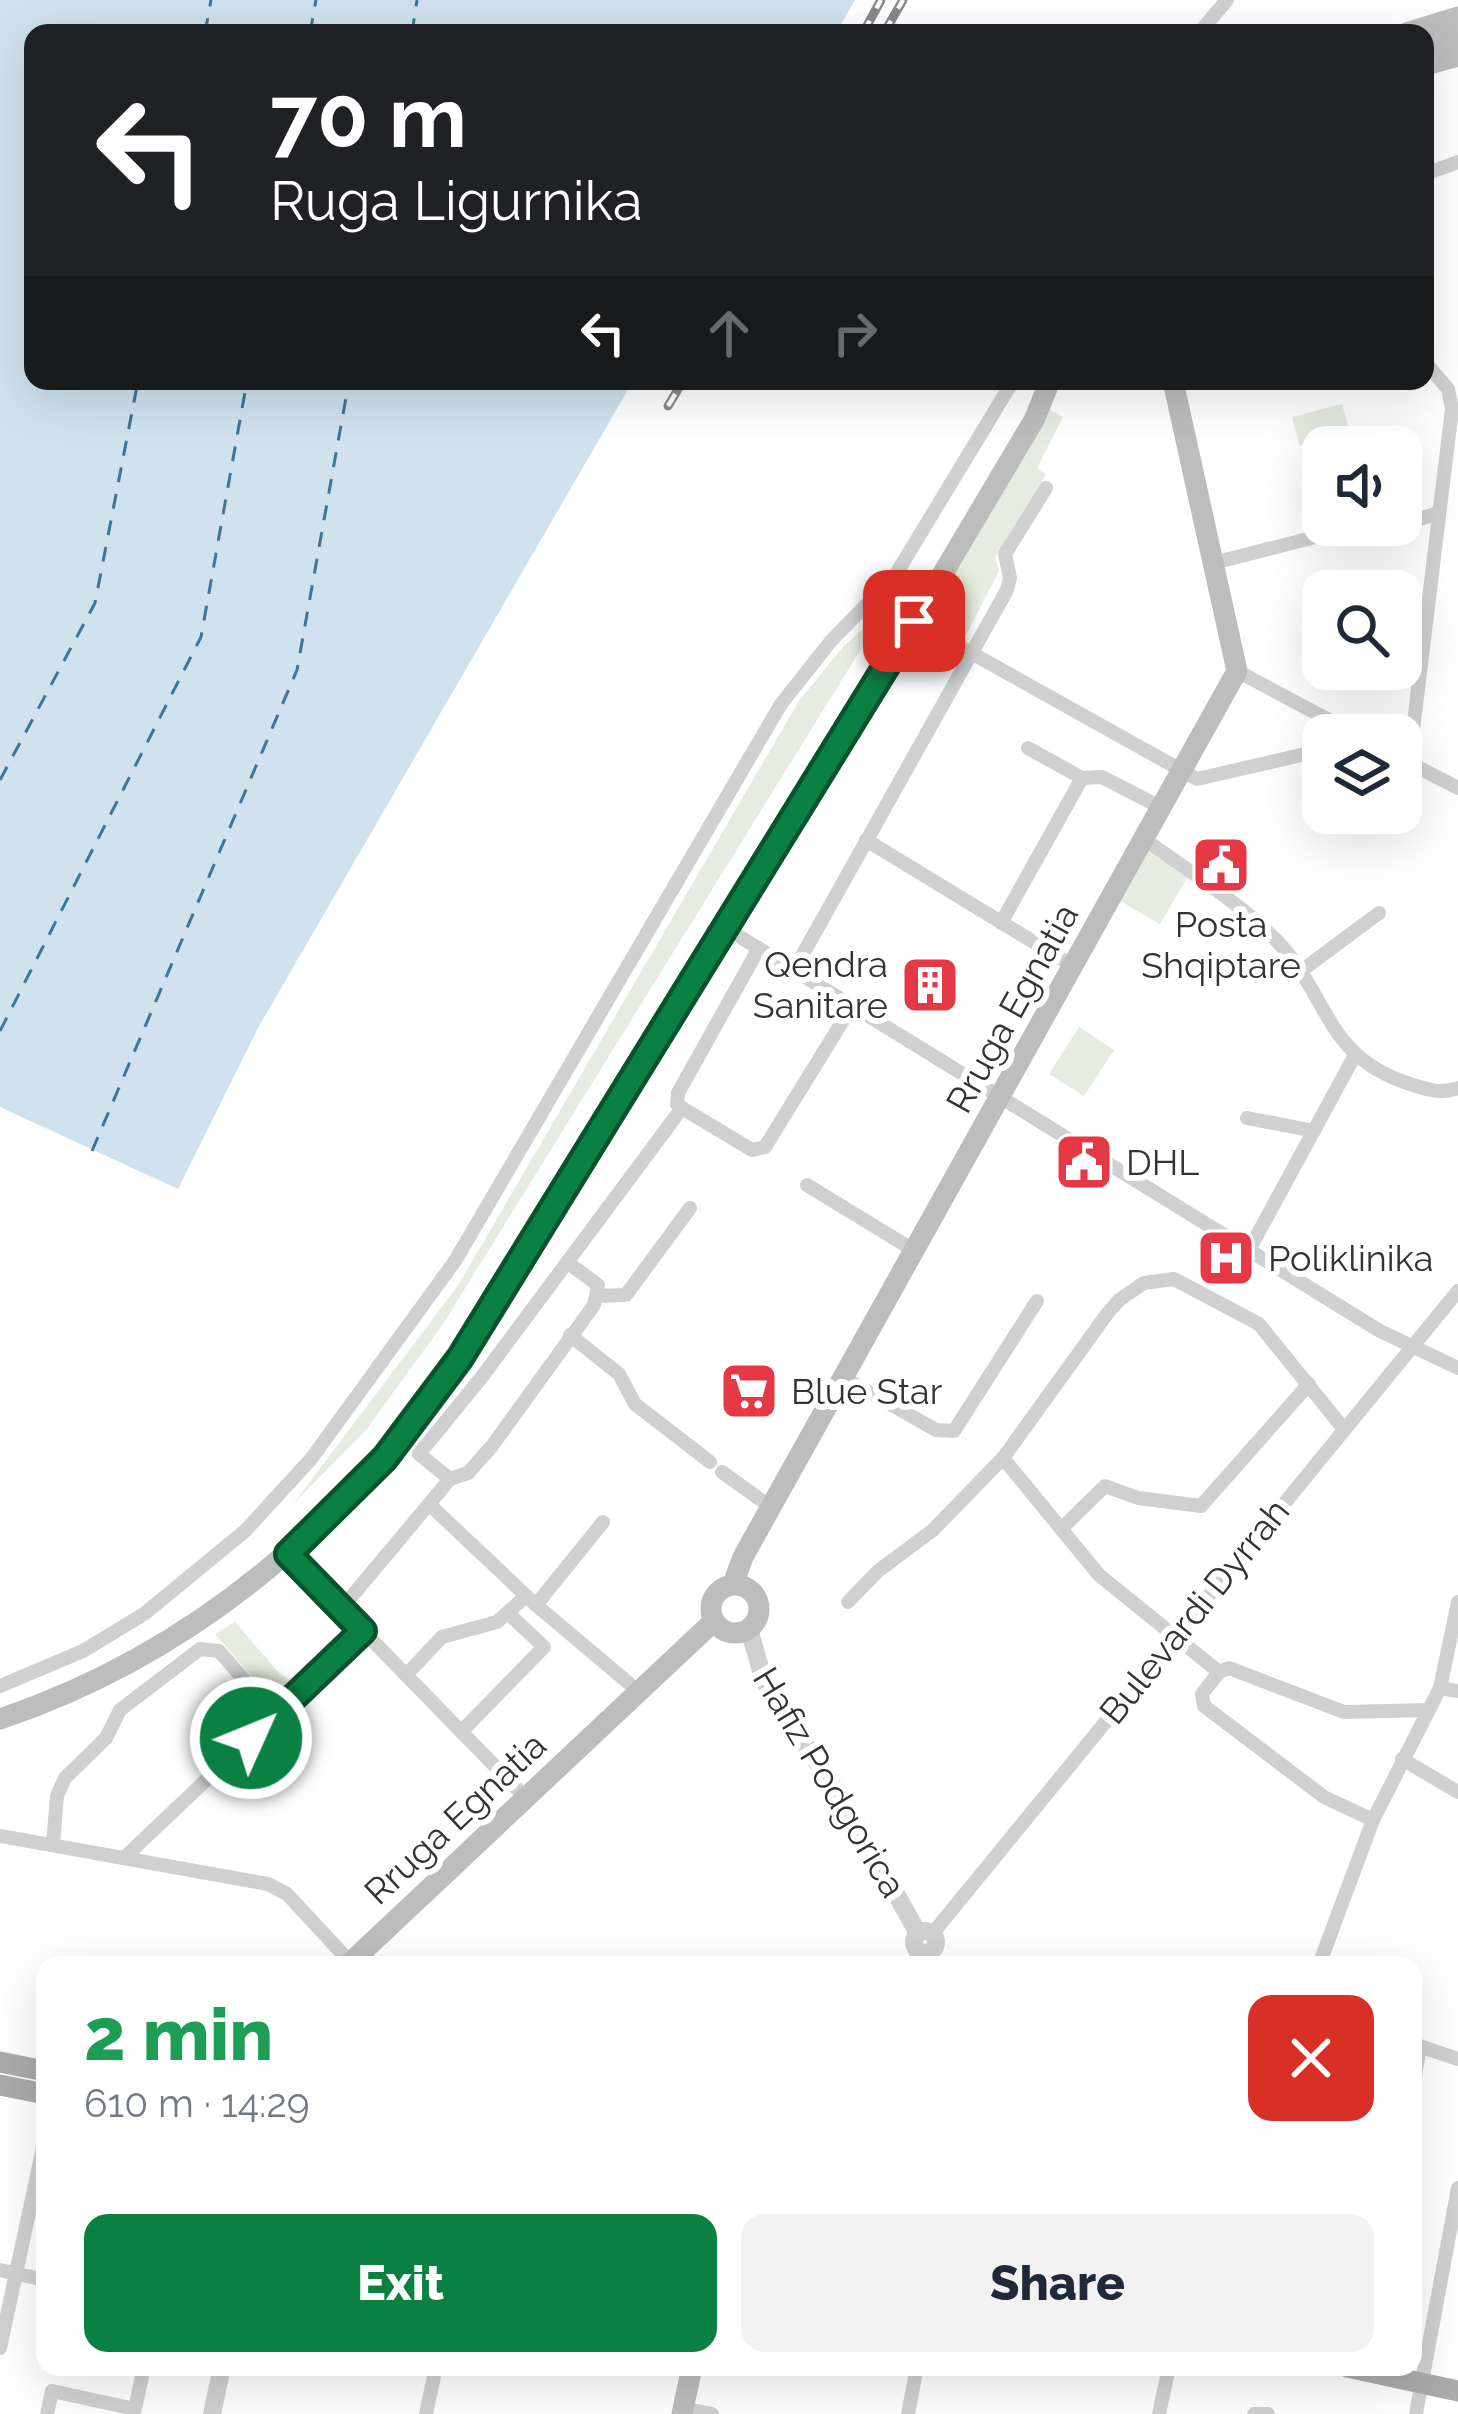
<!DOCTYPE html>
<html lang="en">
<head>
<meta charset="utf-8">
<style>
  :root { --surface:#fff; --page:#f2f2f3; --text:#1f2937; --muted:#747a83; --accent:#0b8043 }
  body { margin:0; font-family:Raleway,sans-serif; background:var(--page); color:var(--text); height:100vh; display:flex; flex-direction:column; font-size:45px; white-space:nowrap }
  * { box-sizing:border-box; margin:0 }
  p { font-size:39px; color:var(--muted) }
  .icon { flex:none; width:66px; height:66px; fill:none; stroke:currentColor; stroke-width:2; stroke-linecap:round; stroke-linejoin:round }
  .map { position:relative; flex:1; overflow:hidden }
  .panel { position:absolute; left:36px; top:1956px; width:1386px; height:420px; display:flex; flex-direction:column; background:var(--surface); border-radius:24px; box-shadow:0 12px 48px #0002 }
  .panel>* { flex:none }
  .guide { position:absolute; left:24px; top:24px; width:1410px; height:366px; border-radius:24px; box-shadow:0 12px 48px #0002; background:#202124; color:#fff; overflow:hidden }
  .tools { position:absolute; left:1302px; top:426px; display:grid; gap:24px }
  .tools a { display:grid; place-items:center; width:120px; height:120px; border-radius:24px; background:var(--surface); box-shadow:0 12px 48px #0002; font-size:60px }
  .pin { position:absolute; display:grid; place-items:center; width:102px; height:102px; color:#fff; margin:-51px; border-radius:24px; box-shadow:0 6px 18px #0006 }
  .me { position:absolute; width:132px; margin:-66px; rotate:46deg; stroke-linejoin:round; filter:drop-shadow(0 0 9px #0008) }
  .turn { display:flex; align-items:center; gap:42px; height:252px; padding:0 48px; font-size:54px }
  .turn .icon { width:156px; height:156px; stroke-width:2.5 }
  .turn b { display:block; font-size:84px; line-height:102px }
  .lanes { display:flex; align-items:center; height:114px; padding:0 48px; background:#0003; justify-content:center; gap:60px; direction:ltr }
  .lanes .off { opacity:.35 }
  .round { display:grid; place-items:center; flex:none; width:126px; height:126px; border-radius:24px; background:var(--page) }
  .overview { display:flex; align-items:center; justify-content:space-between; height:204px; padding:0 48px }
  h1 { font-size:72px; font-weight:800; line-height:90px; color:#1e9e55 }
  .primary-button { display:flex; gap:24px; margin-top:auto; padding:24px 48px }
  .primary-button a { flex:1; height:138px; border-radius:24px; background:var(--accent); color:#fff; font-size:48px; font-weight:800; line-height:138px; text-align:center }
  .primary-button a+a { background:var(--page); color:var(--text) }
  .map>svg:first-child { display:block }
</style>
</head>
<body>
<div class="map">
<svg width="1458" height="2414" viewBox="0 0 1458 2414">
  <rect width="100%" height="100%" fill="#fff"/>
  <g fill="#e6ecdf">
    <path d="M 1342,404 L 1350,433 L 1300,446 L 1292,417 Z"/>
    <path d="M 1049,409 L 1063,417 L 1037,468 L 1046,474 L 995,557 L 999,571 L 966,635 L 928,610 Z"/>
    <path d="M 887,607 L 443,1324 L 366,1430 L 293,1504 L 459,1284 L 799,701 L 842,648 Z"/>
    <path d="M 1146,850 L 1187,878 L 1160,924 L 1118,900 Z"/>
    <path d="M 1079,1027 L 1114,1050 L 1084,1096 L 1049,1074 Z"/>
    <path d="M 235,1622 L 280,1674 L 290,1680 L 277,1693 L 272,1690 L 267,1694 L 215,1634 Z"/>
  </g>
  <path fill="#cfe2ee" d="M 0,0 L 855,0 L 836,33 L 33,33 L 33,381 L 633,381 L 258,1028 L 178,1189 L 0,1107 Z"/>
  <g fill="none" stroke-linecap="round" stroke-linejoin="round">
    <g stroke="#3f7597" stroke-width="3" stroke-dasharray="15 12" stroke-linecap="butt">
      <path d="M 205,33 L 211,0"/>
      <path d="M 310,33 L 316,0"/>
      <path d="M 412,33 L 417,0"/>
      <path d="M 0,780 L 95,603 L 138,381"/>
      <path d="M 0,1031 L 201,637 L 247,381"/>
      <path d="M 92,1151 L 297,670 L 349,381"/>
    </g>
    <g stroke="#d0d0d0" stroke-width="14">
      <path d="M 1199,33 L 1227,0"/>
      <path d="M 1425,174 L 1458,162"/>
      <path d="M 1401,525 L 1438,513"/>
      <path d="M 1214,563 L 1323,535 L 1371,534 L 1400,525"/>
      <path d="M 914,621 L 1197,779 L 1323,750"/>
      <path d="M 1237,671 L 1357,735"/>
      <path d="M 1028,748 L 1082,778 L 1102,777 L 1160,807"/>
      <path d="M 1404,760 L 1458,788"/>
      <path d="M 1409,763 L 1452,409 L 1448,389 L 1425,362"/>
      <path d="M 1144,839 C 1188,871 1239,902 1277,941 C 1331,998 1324,1058 1413,1085 C 1429,1090 1442,1094 1458,1088"/>
      <path d="M 866,840 L 1073,966"/>
      <path d="M 1001,923 L 1082,778"/>
      <path d="M 724,927 L 1380,1331 L 1458,1368"/>
      <path d="M 759,948 L 678,1093 L 677,1104 L 682,1108 L 752,1150 L 765,1147 L 852,1006"/>
      <path d="M 794,970 L 1007,590 L 1010,578 L 1005,554 L 1046,488"/>
      <path d="M 1301,971 L 1379,913"/>
      <path d="M 1247,1118 L 1314,1131"/>
      <path d="M 807,1185 L 915,1251"/>
      <path d="M 1249,1250 L 1355,1055"/>
      <path d="M 598,1296 L 626,1295 L 690,1208"/>
      <path d="M 570,1335 L 619,1374 L 635,1404 L 710,1462"/>
      <path d="M 844,1378 L 936,1430 L 954,1431 L 1037,1301"/>
      <path d="M 1003,1458 L 1099,1575 L 1219,1672 L 1229,1668 L 1344,1712 L 1429,1710"/>
      <path d="M 722,1472 L 772,1508"/>
      <path d="M 450,1479 L 419,1454 L 481,1378 L 682,1108"/>
      <path d="M 430,1505 L 536,1605 L 638,1691"/>
      <path d="M 1061,1529 L 1105,1486 L 1138,1498 L 1201,1506 L 1309,1384"/>
      <path d="M 288,1554 L 525,1797"/>
      <path d="M 848,1602 L 878,1571 L 933,1530 L 1003,1458 L 1107,1314 L 1119,1300 L 1144,1283 L 1174,1279 L 1259,1324 L 1343,1428"/>
      <path d="M 536,1605 L 603,1522"/>
      <path d="M 342,1608 L 450,1479 L 468,1473 L 492,1446 L 594,1305 L 598,1285 L 567,1262"/>
      <path d="M 1219,1672 L 1202,1694 L 1204,1706 L 1324,1797 L 1373,1820"/>
      <path d="M 406,1675 L 442,1637 L 497,1622 L 526,1596"/>
      <path d="M 0,1686 L 83,1651 L 144,1614 L 245,1531 L 311,1459 L 455,1261 L 781,704 L 831,641 L 896,574 L 1013,381"/>
      <path d="M 1440,1688 L 1458,1691"/>
      <path d="M 461,1732 L 544,1647 L 509,1614"/>
      <path d="M 1402,1759 L 1458,1792"/>
      <path d="M 0,1836 L 268,1884 L 287,1894 L 351,1963"/>
      <path d="M 53,1844 L 57,1796 L 65,1778 L 106,1738 L 120,1710 L 200,1649 L 219,1651 L 275,1715"/>
      <path d="M 125,1857 L 363,1631"/>
      <path d="M 933,1933 L 1458,1291"/>
      <path d="M 910,1965 L 921,1952"/>
      <path d="M 1319,1965 L 1373,1820 L 1440,1688 L 1458,1602"/>
      <path d="M 1413,2044 L 1458,2059"/>
      <path d="M 1413,2088 L 1420,2046"/>
      <path d="M 0,2270 L 45,2280"/>
      <path d="M 0,2348 L 45,2138"/>
      <path d="M 683,2408 L 712,2414"/>
      <path d="M 47,2414 L 52,2391 L 135,2409 L 144,2367"/>
      <path d="M 426,2414 L 436,2367"/>
      <path d="M 908,2414 L 917,2367"/>
      <path d="M 1159,2414 L 1169,2367"/>
      <path d="M 1254,2414 L 1268,2414"/>
      <path d="M 1416,2414 L 1458,2188"/>
    </g>
    <g stroke="#d0d0d0" stroke-width="18">
      <path d="M 749,1629 L 764,1681 L 849,1811 L 918,1933"/>
      <circle cx="925" cy="1942" r="11"/>
      <path d="M 212,2414 L 222,2367"/>
    </g>
    <g stroke="#bdbdbd" stroke-width="21">
      <path d="M 1406,33 L 1458,17"/>
      <path d="M 1425,47 L 1458,38"/>
      <path d="M 1425,65 L 1458,56"/>
      <path d="M 733,1584 L 743,1557 L 1237,671 L 1173,381"/>
      <circle cx="735" cy="1609" r="24"/>
      <path d="M 0,1719 C 193,1654 344,1523 460,1358 L 883,674 L 1034,420 L 1050,381"/>
      <path d="M 348,1965 L 714,1621"/>
      <path d="M 682,2414 L 692,2367"/>
    </g>
    <g stroke="#ababab" stroke-width="21">
      <path d="M 0,2062 L 45,2071"/>
      <path d="M 0,2085 L 45,2094"/>
      <path d="M 1347,2367 L 1458,2391"/>
    </g>
    <defs>
      <g id="rail">
        <path d="M 863,33 L 881,0"/>
        <path d="M 884,33 L 903,0"/>
        <path d="M 668,406 L 683,381"/>
      </g>
    </defs>
    <use href="#rail" stroke="#888" stroke-width="9"/>
    <use href="#rail" stroke="#fff" stroke-width="4.5" stroke-dasharray="14" stroke-linecap="butt"/>
  </g>
  <g fill="none" stroke-linecap="round" stroke-linejoin="round">
    <defs>
      <path id="route" d="M 251,1738 L 363,1631 L 288,1554 L 385,1458 L 460,1358 L 914,621"/>
    </defs>
    <use href="#route" stroke="#07532c" stroke-width="30"/>
    <use href="#route" stroke="#0b8043" stroke-width="21"/>
  </g>
  <defs>
    <symbol id="civic-square" viewBox="-11 -11 22 22"><rect x="-9" y="-9" width="18" height="18" rx="4" fill="#e63946" stroke="#fff"/><path d="M-.6-6.5H3V-4.5H.6V-3L4-1V1h2V6H-6V1h2V-1L-.6-3ZM-1.2 2.5V6h2.4V2.5Z" fill="#fff"/></symbol>
    <symbol id="building-square" viewBox="-11 -11 22 22"><rect x="-9" y="-9" width="18" height="18" rx="4" fill="#e63946" stroke="#fff"/><path d="M-4-6H4V6H1V3H-1V6H-4ZM-2.5-4.3h1.7v1.8h-1.7ZM.8-4.3h1.7v1.8H.8ZM-2.5-1h1.7V.8h-1.7ZM.8-1h1.7V.8H.8Z" fill="#fff"/></symbol>
    <symbol id="hospital-square" viewBox="-11 -11 22 22"><rect x="-9" y="-9" width="18" height="18" rx="4" fill="#e63946" stroke="#fff"/><path d="M-5-5h3v3.5h4V-5h3V5h-3V1.5h-4V5h-3Z" fill="#fff"/></symbol>
    <symbol id="supermarket-square" viewBox="-11 -11 22 22"><rect x="-9" y="-9" width="18" height="18" rx="4" fill="#e63946" stroke="#fff"/><path d="M-6-5.5h2.5l.6 2H6L4.5 2H-2.5L-4.4-4H-6ZM-1.5 3.2a1.3 1.3 0 1 0 .1 0ZM3 3.2a1.3 1.3 0 1 0 .1 0Z" fill="#fff"/></symbol>
  </defs>
  <g fill-rule="evenodd">
    <use href="#civic-square" x="1188" y="832" width="66" height="66"/>
    <use href="#building-square" x="897" y="952" width="66" height="66"/>
    <use href="#civic-square" x="1051" y="1129" width="66" height="66"/>
    <use href="#hospital-square" x="1193" y="1225" width="66" height="66"/>
    <use href="#supermarket-square" x="716" y="1358" width="66" height="66"/>
  </g>
  <g text-anchor="middle" dominant-baseline="central" stroke-width="12" stroke-linejoin="round" paint-order="stroke">
    <g font-size="36" fill="#333" stroke="#fff" text-anchor="start">
      <text x="1221" y="924" text-anchor="middle">Posta<tspan x="1221" dy="41">Shqiptare</tspan></text>
      <text x="888" y="964" text-anchor="end">Qendra<tspan x="888" dy="41">Sanitare</tspan></text>
      <text x="1126" y="1162">DHL</text>
      <text x="1268" y="1258">Poliklinika</text>
      <text x="791" y="1391">Blue Star</text>
    </g>
    <g font-size="36" fill="#333" stroke="#fff">
      <text transform="translate(1012 1008) rotate(-61)">Rruga Egnatia</text>
      <text transform="translate(1194 1611) rotate(-51)">Bulevardi Dyrrah</text>
      <text transform="translate(830 1782) rotate(59)">Hafiz Podgorica</text>
      <text transform="translate(455 1818) rotate(-43)">Rruga Egnatia</text>
    </g>
  </g>
</svg>
<div class="tools">
<a><svg class="icon" aria-label="sound" viewBox="0 0 24 24"><path d="M4 9h4l5-4v14l-5-4H4zM17 9q2 3 0 6"/></svg></a>
<a><svg class="icon" aria-label="search" viewBox="0 0 24 24"><circle cx="10" cy="10" r="6"/><path d="M15 15l6 6"/></svg></a>
<a><svg class="icon" aria-label="layers" viewBox="0 0 24 24"><path d="M12 4l9 5-9 5-9-5zM3 14l9 5 9-5"/></svg></a>
</div>
<div class="pin" style="left:914px;top:621px;background:#d93025"><svg class="icon" aria-label="arrive" viewBox="0 0 24 24"><path d="M6 21V4h12l-3 4 3 4H6"/></svg></div>
<svg class="me" style="left:251px;top:1738px" viewBox="-20 -20 40 40"><circle r="17" fill="#0b8043" stroke="#fff" stroke-width="3"/><path d="M0-11L8 9 0 5-8 9z" fill="#fff"/></svg>
<div class="guide">
<div class="turn"><svg class="icon" aria-label="left" viewBox="0 0 24 24"><path d="M17 20v-9H6M10 6l-5 5 5 5"/></svg><div><b>70 m</b>Ruga Ligurnika</div></div>
<div class="lanes"><svg class="icon" aria-label="left" viewBox="0 0 24 24"><path d="M17 20v-9H6M10 6l-5 5 5 5"/></svg><svg class="icon off" aria-label="ahead" viewBox="0 0 24 24"><path d="M12 20V5M6 11l6-6 6 6"/></svg><svg class="icon off" aria-label="right" viewBox="0 0 24 24"><path d="M7 20v-9h11M14 6l5 5-5 5"/></svg></div>
</div>
<section class="panel">
<div class="overview"><div><h1>2 min</h1><p>610 m · 14:29</p></div><a class="round" style="background:#d93025;color:#fff"><svg class="icon" aria-label="close" viewBox="0 0 24 24"><path d="M6 6l12 12M18 6L6 18"/></svg></a></div>
<div class="primary-button"><a>Exit</a><a>Share</a></div>
</section>
</div>
</body>
</html>
